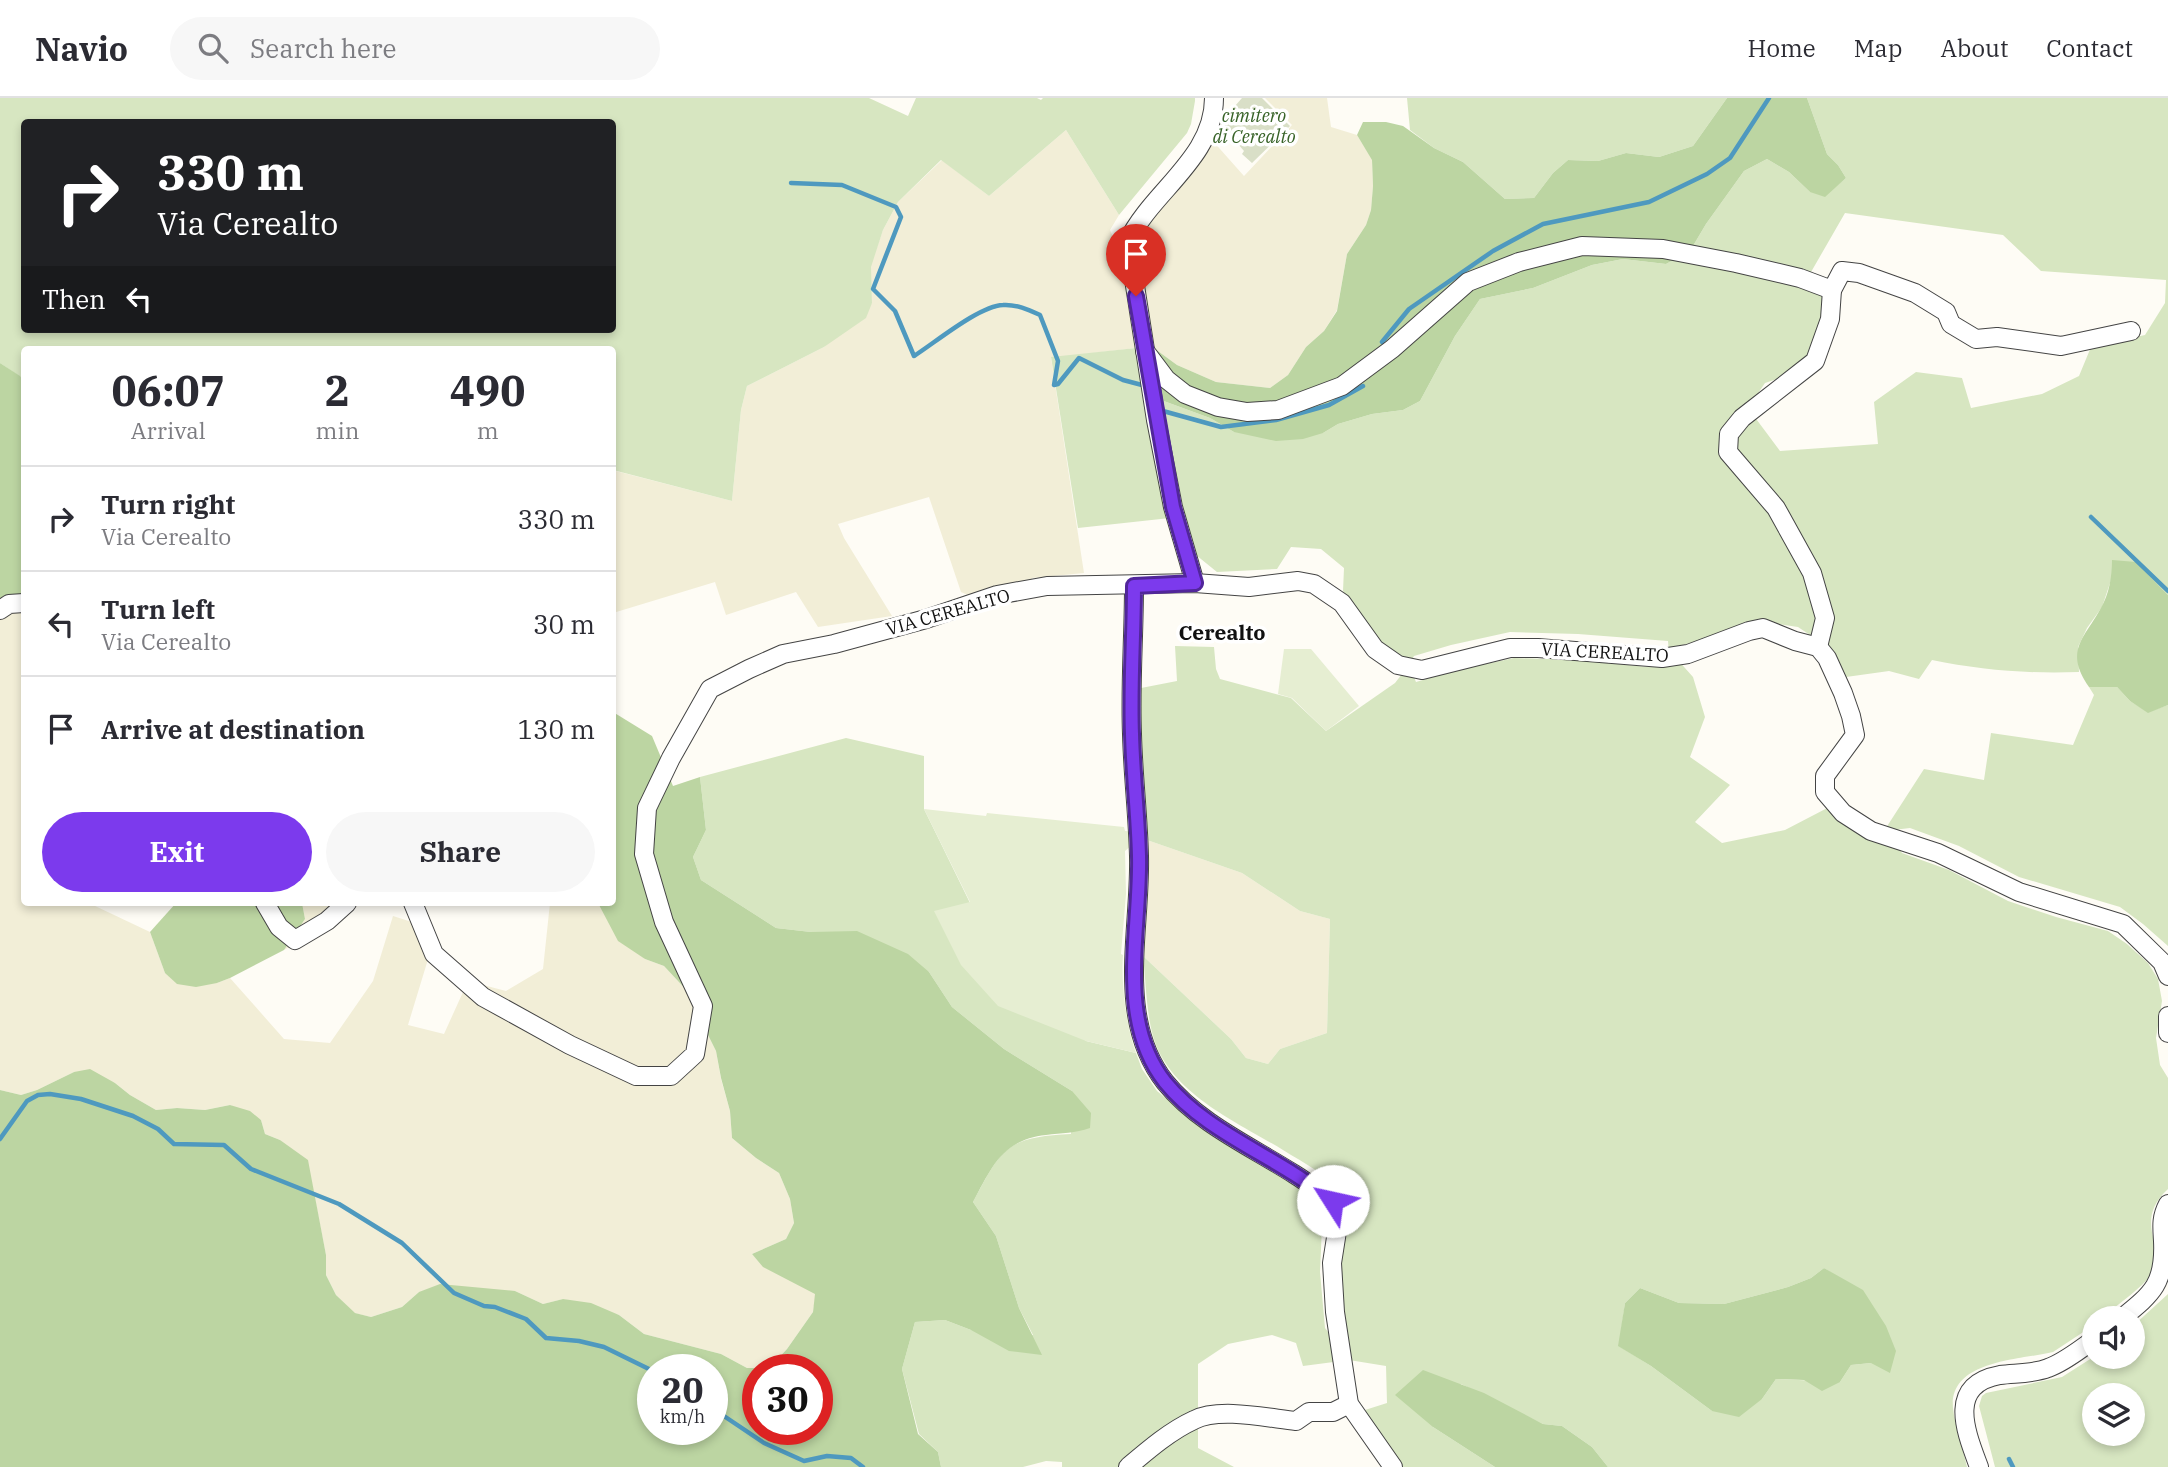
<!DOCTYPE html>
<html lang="en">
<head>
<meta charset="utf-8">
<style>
  :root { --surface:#fff; --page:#f7f7f7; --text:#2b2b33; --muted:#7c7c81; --line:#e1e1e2; --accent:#7c3aed }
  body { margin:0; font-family:"IBM Plex Serif",serif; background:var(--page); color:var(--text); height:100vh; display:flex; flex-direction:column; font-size:26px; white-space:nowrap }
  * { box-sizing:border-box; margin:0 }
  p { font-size:23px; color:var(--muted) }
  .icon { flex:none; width:38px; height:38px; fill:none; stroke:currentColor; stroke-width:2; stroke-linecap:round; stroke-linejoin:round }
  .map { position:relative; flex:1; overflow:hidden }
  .panel { position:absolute; left:21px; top:248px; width:595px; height:560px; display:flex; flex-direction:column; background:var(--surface); border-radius:7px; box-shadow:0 4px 10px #0003 }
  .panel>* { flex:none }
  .hud { position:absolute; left:21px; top:21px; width:595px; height:214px; border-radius:7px; box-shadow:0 4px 10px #0003; background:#202124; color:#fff; overflow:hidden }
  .tools { position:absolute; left:2082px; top:1208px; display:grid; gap:14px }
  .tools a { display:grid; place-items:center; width:63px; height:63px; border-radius:50%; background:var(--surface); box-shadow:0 4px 10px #0003; font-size:35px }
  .speed { position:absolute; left:637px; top:1256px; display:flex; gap:14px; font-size:35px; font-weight:700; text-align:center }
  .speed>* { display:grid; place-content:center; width:91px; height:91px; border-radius:50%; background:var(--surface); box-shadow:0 4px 10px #0003; line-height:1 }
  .speed small { font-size:18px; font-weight:400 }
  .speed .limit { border:10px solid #d22; background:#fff; color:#111 }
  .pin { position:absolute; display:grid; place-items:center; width:60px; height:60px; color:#fff; margin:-72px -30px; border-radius:50% 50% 50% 0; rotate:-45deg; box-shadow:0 0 7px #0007 }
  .pin .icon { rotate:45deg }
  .me { position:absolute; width:77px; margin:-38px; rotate:305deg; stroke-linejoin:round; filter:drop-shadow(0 0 5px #0008) }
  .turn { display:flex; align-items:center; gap:24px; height:147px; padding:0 21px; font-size:32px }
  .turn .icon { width:91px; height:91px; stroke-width:2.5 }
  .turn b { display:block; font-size:49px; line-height:60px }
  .then { display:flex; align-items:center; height:66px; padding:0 21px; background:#0003; gap:14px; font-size:26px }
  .eta { display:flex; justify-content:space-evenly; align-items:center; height:119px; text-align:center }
  .eta b { font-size:42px; font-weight:700; line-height:49px }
  .action { display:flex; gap:14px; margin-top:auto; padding:14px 21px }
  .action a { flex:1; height:80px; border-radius:42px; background:var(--accent); color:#fff; font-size:28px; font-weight:700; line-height:80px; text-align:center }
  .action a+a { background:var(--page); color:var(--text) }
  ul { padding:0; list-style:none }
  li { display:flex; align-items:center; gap:21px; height:105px; padding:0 21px; border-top:2px solid var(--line) }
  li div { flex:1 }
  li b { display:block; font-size:26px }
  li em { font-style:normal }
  header { display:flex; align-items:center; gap:42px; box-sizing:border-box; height:98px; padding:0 35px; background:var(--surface); border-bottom:2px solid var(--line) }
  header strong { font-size:33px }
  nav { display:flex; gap:38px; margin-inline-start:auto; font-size:24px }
  .search { width:490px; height:63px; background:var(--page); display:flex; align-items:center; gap:18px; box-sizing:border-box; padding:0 24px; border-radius:38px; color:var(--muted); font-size:26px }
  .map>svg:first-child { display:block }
</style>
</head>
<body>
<header>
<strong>Navio</strong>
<div class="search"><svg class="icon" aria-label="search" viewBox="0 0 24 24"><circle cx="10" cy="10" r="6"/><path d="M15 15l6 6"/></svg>Search here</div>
<nav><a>Home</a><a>Map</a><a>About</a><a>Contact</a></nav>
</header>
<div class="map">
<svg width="2168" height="1369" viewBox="0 0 2168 1369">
  <rect width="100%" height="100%" fill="#fefcf5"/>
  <g fill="#f2eed7">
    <path d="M 1265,0 L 1327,0 L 1331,29 L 1357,37 L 1372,61 L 1373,88 L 1371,112 L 1366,127 L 1347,156 L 1337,212 L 1324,233 L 1306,249 L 1288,277 L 1270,290 L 1216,284 L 1177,267 L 1151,248 L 1134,145 L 1212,42 L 1244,78 L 1292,27 Z"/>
    <path d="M 1066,32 L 1119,117 L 1110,132 L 1122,159 L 1136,250 L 1051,260 L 1084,475 L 1032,480 L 1031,491 L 983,504 L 961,494 L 929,399 L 838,426 L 844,440 L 892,518 L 818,529 L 796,494 L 726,517 L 715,484 L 613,515 L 612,372 L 732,403 L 741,312 L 747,288 L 824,249 L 872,205 L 870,169 L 883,132 L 898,104 L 942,62 L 989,98 Z"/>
    <path d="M 0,504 L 24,505 L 24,805 L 94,805 L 93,807 L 150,834 L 165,875 L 217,885 L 230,880 L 284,941 L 330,945 L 373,883 L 393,818 L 415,825 L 429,858 L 408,927 L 444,936 L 468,883 L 506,893 L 543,871 L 550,805 L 598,805 L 645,861 L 664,868 L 691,897 L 696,913 L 716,953 L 721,981 L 730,1013 L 732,1040 L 756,1060 L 779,1075 L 790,1101 L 794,1125 L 786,1141 L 752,1156 L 764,1169 L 816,1195 L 813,1214 L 787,1251 L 769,1270 L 747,1270 L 721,1256 L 644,1236 L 619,1217 L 563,1201 L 543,1206 L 515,1193 L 419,1194 L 402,1209 L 371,1219 L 354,1215 L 336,1197 L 326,1177 L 326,1157 L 311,1081 L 280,1042 L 265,1036 L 261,1022 L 230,1007 L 205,1012 L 177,1010 L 156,1012 L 130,997 L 115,985 L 74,974 L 37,992 L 21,997 L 0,992 Z"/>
    <path d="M 1147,742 L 1242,775 L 1300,813 L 1330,821 L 1327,935 L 1280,951 L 1268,966 L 1246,960 L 1231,941 L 1143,858 L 1148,797 Z"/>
    <path d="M 302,805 L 351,805 L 314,836 L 284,852 L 305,821 Z"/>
  </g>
  <g fill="#d7e6c1" fill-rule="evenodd">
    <path d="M 0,0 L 869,0 L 908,18 L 916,0 L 1037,0 L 1041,2 L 1043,0 L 1195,0 L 1195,3 L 1191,26 L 1187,35 L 1119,117 L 1066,32 L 989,98 L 941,62 L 898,104 L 883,132 L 871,169 L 872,205 L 866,220 L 824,249 L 747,288 L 741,312 L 732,403 L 613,372 L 612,252 L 24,252 L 24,284 L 19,278 L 0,265 ZM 24,24 L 612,24 L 612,231 L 24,231 Z"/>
    <path d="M 1407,0 L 1727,0 L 1693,48 L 1659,59 L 1626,55 L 1598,63 L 1568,62 L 1553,75 L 1534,100 L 1505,101 L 1463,64 L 1434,50 L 1410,32 Z"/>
    <path d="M 1807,0 L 2168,0 L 2168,497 L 2136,464 L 2112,479 L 2102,509 L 2087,530 L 2078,549 L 2079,574 C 2029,576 1980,572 1932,562 L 1919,581 L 1889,573 L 1846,579 L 1834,553 L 1798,529 L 1766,524 L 1668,551 L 1693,579 L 1705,619 L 1690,659 L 1730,687 L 1695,724 L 1722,745 L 1785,732 L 1835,706 L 1884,733 L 1924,671 L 1984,682 L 1991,635 L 2073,647 L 2094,597 L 2089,589 L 2117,589 L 2130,603 L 2148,614 L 2168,607 L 2168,848 L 2143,826 L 2120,809 L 2019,779 L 1959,748 L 1910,730 L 1885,733 L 1902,755 L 1949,772 L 2008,803 L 2056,819 L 2108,833 L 2127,846 L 2148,865 L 2158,881 L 2162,903 L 2156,940 L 2160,967 L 2168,980 L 2168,1091 C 2133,1123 2165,1147 2154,1172 C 2149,1185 2113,1210 2102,1220 L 2095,1220 L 2094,1227 L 2053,1254 C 2020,1262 1949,1262 1953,1310 C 1955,1329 1963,1350 1967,1369 L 1608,1369 L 1592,1349 L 1562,1328 L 1543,1326 L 1461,1286 L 1433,1329 L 1495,1369 L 1401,1369 L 1396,1365 L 1365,1312 L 1387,1305 L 1386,1268 L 1349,1262 L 1303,1268 L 1296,1245 L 1272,1237 L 1228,1246 L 1198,1266 L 1198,1350 L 1234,1369 L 1062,1369 L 1062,1364 L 1046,1363 L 1023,1369 L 941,1369 L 938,1354 L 919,1336 L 902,1271 L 915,1224 L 945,1222 L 971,1232 L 1033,1237 L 1019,1210 L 996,1138 L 973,1104 C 1002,1050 1006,1039 1071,1036 L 1072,993 L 1004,951 L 952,909 L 929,874 L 811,834 L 776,830 L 701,782 L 693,759 L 706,732 L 700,679 L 846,640 L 924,658 L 924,711 L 970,805 L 1086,943 L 1136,955 L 1142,971 L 1157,993 L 1191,1021 L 1298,1087 L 1323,1106 L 1320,1174 L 1325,1230 L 1349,1261 L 1341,1174 L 1345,1096 C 1329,1078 1304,1065 1283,1052 C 1237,1024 1169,995 1153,938 C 1146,913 1146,884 1143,858 L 1231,941 L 1246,960 L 1268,966 L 1280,951 L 1327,935 L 1330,821 L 1300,813 L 1242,775 L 1147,742 L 1136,591 L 1177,583 L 1175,548 L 1214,549 L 1216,571 L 1220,581 L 1291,600 L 1326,633 L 1395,585 L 1409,567 L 1381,544 L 1364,526 L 1343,493 L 1344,470 L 1321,451 L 1291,449 L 1277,471 L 1217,474 L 1196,457 L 1185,418 L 1161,302 L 1210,320 L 1234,334 L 1323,335 L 1338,326 L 1372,316 L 1403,312 L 1420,303 L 1455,238 L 1480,201 L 1533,190 L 1592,167 L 1623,161 L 1666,166 L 1690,153 L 1706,126 L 1744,73 L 1767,61 L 1789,74 L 1810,94 L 1833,91 L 1846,80 L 1838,67 L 1827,56 ZM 1845,115 L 2003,137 L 2041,173 L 2166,182 L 2165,205 L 2145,237 L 2091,249 L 2079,278 L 2042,296 L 1971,310 L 1962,280 L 1916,274 L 1874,304 L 1878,346 L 1780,353 L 1748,310 L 1765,285 L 1822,266 L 1834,189 L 1807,181 ZM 1510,534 L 1578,536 L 1668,543 L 1670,569 L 1648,569 L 1577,562 L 1514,560 L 1457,572 L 1416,584 L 1409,567 L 1414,558 L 1451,547 ZM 1824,1170 L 1841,1181 L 1871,1265 L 1851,1267 L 1840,1284 L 1776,1281 L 1762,1301 L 1712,1313 L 1651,1268 L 1619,1248 L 1625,1205 L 1640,1190 L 1679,1205 L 1724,1206 L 1788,1189 L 1811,1180 Z"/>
    <path d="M 1136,250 L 1170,420 L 1078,430 L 1051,259 Z"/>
    <path d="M 2168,1196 L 2168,1369 L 1995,1369 L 1979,1308 L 1982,1298 L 1986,1295 L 2062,1279 L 2095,1258 L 2133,1258 L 2133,1228 ZM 2095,1297 L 2133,1297 L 2133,1335 L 2095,1335 Z"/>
  </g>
  <g fill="#bcd5a2" fill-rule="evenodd">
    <path d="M 1727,0 L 1807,0 L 1827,56 L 1838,67 L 1846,80 L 1825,99 L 1810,94 L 1789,74 L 1767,61 L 1744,73 L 1706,126 L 1690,153 L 1666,166 L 1623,161 L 1592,167 L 1533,190 L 1480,201 L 1455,238 L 1420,303 L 1403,312 L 1372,316 L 1338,326 L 1323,335 L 1303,341 L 1276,343 L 1234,334 L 1210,320 L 1161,302 L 1151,248 L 1177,267 L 1216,284 L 1270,290 L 1288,277 L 1306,249 L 1324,233 L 1337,213 L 1347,156 L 1366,127 L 1371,112 L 1373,88 L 1372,62 L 1357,37 L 1363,24 L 1386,24 L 1403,28 L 1434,50 L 1463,64 L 1505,101 L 1534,100 L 1553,75 L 1568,62 L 1598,63 L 1626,55 L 1659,59 L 1693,48 Z"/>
    <path d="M 0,265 L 20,278 L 24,284 L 24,505 L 0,504 Z"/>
    <path d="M 2112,462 L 2136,464 L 2168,497 L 2168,607 L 2148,615 L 2130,603 L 2117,589 L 2089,589 C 2064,552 2084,541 2101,510 C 2109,496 2112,479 2112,462 Z"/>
    <path d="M 613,614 L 652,638 L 673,688 L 700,679 L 706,732 L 693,759 L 701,782 L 776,830 L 811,834 L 857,833 L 908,856 L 929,874 L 952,909 L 1004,951 L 1072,993 L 1091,1015 L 1090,1030 C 1075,1035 1062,1035 1046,1037 C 1002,1042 992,1069 973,1104 L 996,1138 L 1019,1210 L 1042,1257 L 1009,1253 L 971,1232 L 945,1222 L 915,1224 L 902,1271 L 918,1336 L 938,1354 L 941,1369 L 0,1369 L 0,992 L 21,997 L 37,992 L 74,974 L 90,971 L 115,985 L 130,997 L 156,1012 L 177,1010 L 205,1012 L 230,1007 L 250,1013 L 261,1022 L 265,1036 L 280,1042 L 308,1062 L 326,1157 L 326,1177 L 336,1197 L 355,1215 L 371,1219 L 402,1209 L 419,1194 L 440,1186 L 515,1193 L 543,1206 L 563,1201 L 591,1205 L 619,1217 L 644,1236 L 721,1256 L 747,1270 L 769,1270 L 787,1251 L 813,1214 L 815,1196 L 763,1169 L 752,1156 L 786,1141 L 794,1125 L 790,1101 L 779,1075 L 756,1060 L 732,1040 L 730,1013 L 721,980 L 716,953 L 696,913 L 691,897 L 664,868 L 645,861 L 618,843 L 598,805 L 612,805 ZM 653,1272 L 712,1272 L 712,1332 L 653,1332 ZM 758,1272 L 817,1272 L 817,1332 L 758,1332 Z"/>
    <path d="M 176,805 L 302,805 L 305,821 L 284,852 L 230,880 L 217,885 L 196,889 L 177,886 L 165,875 L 150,834 Z"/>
    <path d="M 1824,1170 L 1863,1192 L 1886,1228 L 1896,1253 L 1890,1275 L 1871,1265 L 1851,1267 L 1840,1284 L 1822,1293 L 1804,1282 L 1776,1281 L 1762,1301 L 1739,1319 L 1712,1313 L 1651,1268 L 1618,1248 L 1625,1205 L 1640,1190 L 1679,1205 L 1724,1206 L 1788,1189 L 1811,1180 Z"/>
    <path d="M 1423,1272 L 1484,1295 L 1543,1326 L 1562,1328 L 1592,1349 L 1608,1369 L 1495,1369 L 1433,1329 L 1395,1297 Z"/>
  </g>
  <path fill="#d9dfc7" d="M 1242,0 L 1262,0 L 1290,28 L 1252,65 L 1242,56 L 1244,53 L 1220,25 Z"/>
  <g fill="#e6eed2">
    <path d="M 1284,551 L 1311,551 L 1359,608 L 1326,633 L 1292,600 L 1278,596 Z"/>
    <path d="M 924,711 L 986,718 L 987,715 L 1124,729 L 1125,733 L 1146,735 L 1125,753 L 1126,796 L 1121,856 L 1123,857 C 1121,885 1126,928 1136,955 L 1086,943 L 998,908 L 961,867 L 934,813 L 970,804 Z"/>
  </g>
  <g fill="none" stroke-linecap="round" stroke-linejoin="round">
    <g stroke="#4e99bf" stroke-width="4.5">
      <path d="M 791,85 L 842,87 L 896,109 L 901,119 L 873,191 L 895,213 L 914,258 C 936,244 979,208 1003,207 C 1016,206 1029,212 1040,217 L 1058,263 L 1054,287 L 1058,286 L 1079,260 L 1123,282 L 1142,287"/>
      <path d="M 1382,244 L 1409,211 L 1493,153 L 1543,126 L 1649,104 L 1707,76 L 1730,60 L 1769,0"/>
      <path d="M 1163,313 L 1221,329 L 1276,322 L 1329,307 L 1363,288"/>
      <path d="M 2091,419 L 2168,493"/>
      <path d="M 0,1041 L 27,1003 L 38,997 L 50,996 L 81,1001 L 133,1018 L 158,1031 L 174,1046 L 224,1047 L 251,1071 L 339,1106 L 402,1145 L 454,1195 L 484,1208 L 495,1209 L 526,1221 L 546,1240 L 579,1243 L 604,1249 L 653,1273"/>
      <path d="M 712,1310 L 764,1345 L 804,1363 L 827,1358 L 851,1360 L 863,1369"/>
      <path d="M 2009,1361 L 2013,1369"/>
    </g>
    <defs>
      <g id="street">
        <path d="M 1145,253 L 1166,281 L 1185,296 L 1218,309 L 1247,314 L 1278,312 L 1342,288 L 1392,251 L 1468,184 L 1519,164 L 1582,148 L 1663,151 L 1736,165 L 1800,180 L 1832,192"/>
        <path d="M 1195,485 L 1173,409 L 1156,322 L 1128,143 C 1152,93 1214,60 1214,0"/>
        <path d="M 1134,488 C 1134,537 1130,587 1132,636 C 1133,677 1138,717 1139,758 C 1141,832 1115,920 1165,984 C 1198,1025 1250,1048 1294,1076 C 1307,1084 1320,1094 1333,1103 L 1338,1127 L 1332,1165 L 1335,1214 L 1349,1306 L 1393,1369"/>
        <path d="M 0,512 L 9,506 L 24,505"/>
        <path d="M 1818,549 L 1825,520 L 1812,475 L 1776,410 L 1728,354 L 1729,336 L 1742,320 L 1815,263 L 1830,221 L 1832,192 L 1842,173 L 1859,175 L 1915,195 L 1946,214 L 1951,226 L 1976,241 L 1997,239 L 2061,248 L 2131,233"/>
        <path d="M 265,805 L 279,829 L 295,842 L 327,823 L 347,805"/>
        <path d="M 413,805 L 434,856 L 483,899 L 570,947 L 636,978 L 671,978 L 695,956 L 703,908 L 664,824 L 644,756 L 647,710 L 671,660 L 710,591 L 749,571 L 783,556 L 834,546 L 926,521 L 997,497 L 1047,488 L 1195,485 L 1249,489 L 1298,483 L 1314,486 L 1342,505 L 1375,551 L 1398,567 L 1422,572 L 1510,550 L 1538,550 L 1662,560 L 1688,556 L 1749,533 L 1763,530 L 1795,543 L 1818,549 L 1827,560 L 1843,595 L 1851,618 L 1855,637 L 1825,678 L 1825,694 L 1843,715 L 1871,733 L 1938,755 L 2019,794 L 2123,826 L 2162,864 L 2168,878"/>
        <path d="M 2168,918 L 2168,935"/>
        <path d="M 2122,1220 C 2153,1195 2165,1185 2163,1143 C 2162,1128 2161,1119 2168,1106"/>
        <path d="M 1128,1369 C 1148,1352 1170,1333 1194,1322 C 1219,1309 1268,1320 1296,1323 L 1309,1314 L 1333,1314 L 1349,1306"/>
        <path d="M 1979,1369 C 1966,1334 1946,1287 2000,1277 C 2016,1275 2033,1276 2048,1270 C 2065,1264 2080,1251 2095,1241"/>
      </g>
    </defs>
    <use href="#street" stroke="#444" stroke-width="20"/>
    <use href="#street" stroke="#fff" stroke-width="18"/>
  </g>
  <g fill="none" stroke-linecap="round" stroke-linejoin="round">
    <defs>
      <path id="route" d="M 1136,198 L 1173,409 L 1195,485 L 1134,488 C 1134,537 1130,587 1132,636 C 1133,677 1138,717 1139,758 C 1141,831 1115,920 1165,984 C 1198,1025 1250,1048 1294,1076 C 1307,1084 1320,1094 1333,1103"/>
    </defs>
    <use href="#route" stroke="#51269a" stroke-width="18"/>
    <use href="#route" stroke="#7c3aed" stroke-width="12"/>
  </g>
  <g text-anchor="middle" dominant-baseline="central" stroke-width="7" stroke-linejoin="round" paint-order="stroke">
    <g font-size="18" font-style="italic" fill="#376227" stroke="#fff">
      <text x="1254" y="17">cimitero<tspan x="1254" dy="21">di Cerealto</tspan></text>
    </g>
    <g font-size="18" fill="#111" stroke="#fff">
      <text transform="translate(948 514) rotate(-16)">VIA CEREALTO</text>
      <text transform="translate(1605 554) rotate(3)">VIA CEREALTO</text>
    </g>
    <g font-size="21" font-weight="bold" fill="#111" stroke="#fff">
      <text x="1222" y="534">Cerealto</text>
    </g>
  </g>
</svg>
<div class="tools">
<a><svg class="icon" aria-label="sound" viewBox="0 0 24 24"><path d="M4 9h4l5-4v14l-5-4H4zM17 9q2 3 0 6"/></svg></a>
<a><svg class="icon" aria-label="layers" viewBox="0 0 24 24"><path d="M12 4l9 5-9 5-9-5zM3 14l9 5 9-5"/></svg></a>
</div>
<div class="speed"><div>20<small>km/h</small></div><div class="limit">30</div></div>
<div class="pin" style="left:1136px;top:198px;background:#d93025"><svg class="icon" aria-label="arrive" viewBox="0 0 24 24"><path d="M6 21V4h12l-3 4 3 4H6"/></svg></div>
<svg class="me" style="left:1333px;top:1103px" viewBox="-20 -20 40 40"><circle r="19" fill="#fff"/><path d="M0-13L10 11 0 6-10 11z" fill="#7c3aed"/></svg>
<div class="hud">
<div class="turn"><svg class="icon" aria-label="right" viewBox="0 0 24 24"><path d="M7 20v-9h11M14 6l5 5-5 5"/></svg><div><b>330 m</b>Via Cerealto</div></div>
<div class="then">Then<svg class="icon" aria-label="left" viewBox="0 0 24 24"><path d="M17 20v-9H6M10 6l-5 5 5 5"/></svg></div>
</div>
<section class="panel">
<div class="eta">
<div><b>06:07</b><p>Arrival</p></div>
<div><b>2</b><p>min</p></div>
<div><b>490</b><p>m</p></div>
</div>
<ul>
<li><svg class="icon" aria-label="right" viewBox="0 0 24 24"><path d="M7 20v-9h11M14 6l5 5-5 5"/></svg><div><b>Turn right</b><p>Via Cerealto</p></div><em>330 m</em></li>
<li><svg class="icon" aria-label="left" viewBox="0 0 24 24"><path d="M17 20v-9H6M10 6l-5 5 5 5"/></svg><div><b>Turn left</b><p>Via Cerealto</p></div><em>30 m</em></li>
<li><svg class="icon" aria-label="arrive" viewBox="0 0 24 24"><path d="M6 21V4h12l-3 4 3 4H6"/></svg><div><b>Arrive at destination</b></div><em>130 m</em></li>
</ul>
<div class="action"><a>Exit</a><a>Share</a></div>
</section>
</div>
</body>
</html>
